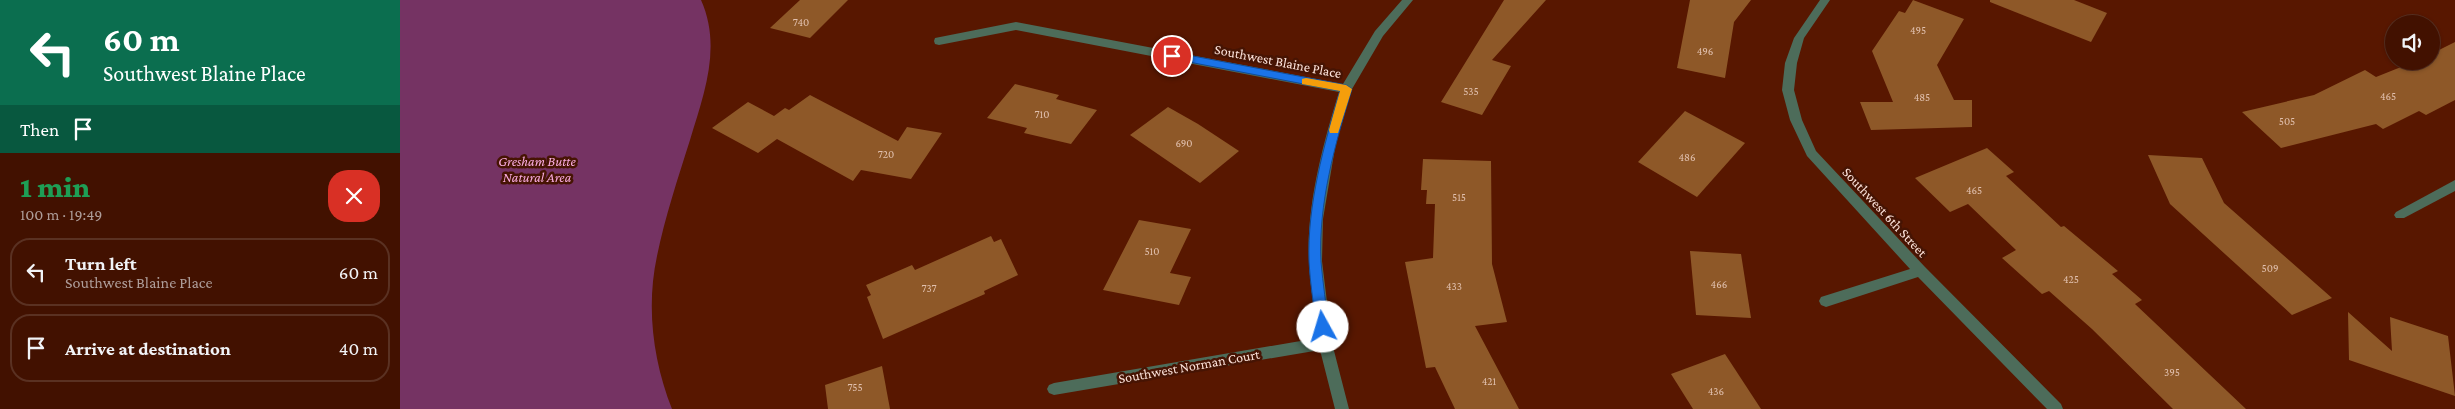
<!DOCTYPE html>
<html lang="en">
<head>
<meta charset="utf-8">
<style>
  :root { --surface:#421100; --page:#491a0a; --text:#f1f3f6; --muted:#ae9d99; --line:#5a3122 }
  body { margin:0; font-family:"Crimson Pro",serif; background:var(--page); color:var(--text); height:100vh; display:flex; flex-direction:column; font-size:19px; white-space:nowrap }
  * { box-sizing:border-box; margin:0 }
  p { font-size:16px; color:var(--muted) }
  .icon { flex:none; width:28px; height:28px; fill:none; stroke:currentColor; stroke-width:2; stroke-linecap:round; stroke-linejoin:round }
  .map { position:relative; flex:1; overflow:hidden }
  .drawer { display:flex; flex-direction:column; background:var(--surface); width:400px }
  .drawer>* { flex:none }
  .hud { background:#0b6e4f; color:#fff; overflow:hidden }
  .tools { position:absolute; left:1985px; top:15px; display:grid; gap:10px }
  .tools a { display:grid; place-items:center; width:55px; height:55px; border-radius:50%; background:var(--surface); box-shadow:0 1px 4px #0004,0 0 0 1px var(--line); font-size:25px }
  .pin { position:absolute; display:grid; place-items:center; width:42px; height:42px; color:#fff; margin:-21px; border:2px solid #fff; border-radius:50%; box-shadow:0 1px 5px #0007 }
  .me { position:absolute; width:55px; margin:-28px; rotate:354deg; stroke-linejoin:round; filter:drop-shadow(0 0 4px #0008) }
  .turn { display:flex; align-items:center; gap:18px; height:105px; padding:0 20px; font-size:22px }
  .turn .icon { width:65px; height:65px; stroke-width:2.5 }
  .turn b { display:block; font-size:35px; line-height:42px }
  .then { display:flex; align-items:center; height:48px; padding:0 20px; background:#0003; gap:10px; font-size:19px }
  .round { display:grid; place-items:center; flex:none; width:52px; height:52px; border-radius:20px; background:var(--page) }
  .summary { display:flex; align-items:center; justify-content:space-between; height:85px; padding:0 20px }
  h1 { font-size:30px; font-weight:800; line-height:38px; color:#1e9e55 }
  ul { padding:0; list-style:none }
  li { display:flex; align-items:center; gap:15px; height:68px; margin:0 10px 8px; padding:0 10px; border:2px solid var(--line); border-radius:20px }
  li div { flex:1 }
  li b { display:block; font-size:19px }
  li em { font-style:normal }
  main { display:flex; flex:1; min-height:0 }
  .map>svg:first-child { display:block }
</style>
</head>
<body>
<main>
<section class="drawer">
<div class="hud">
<div class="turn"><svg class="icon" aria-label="left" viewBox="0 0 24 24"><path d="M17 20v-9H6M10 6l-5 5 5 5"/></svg><div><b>60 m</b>Southwest Blaine Place</div></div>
<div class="then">Then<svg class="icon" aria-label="arrive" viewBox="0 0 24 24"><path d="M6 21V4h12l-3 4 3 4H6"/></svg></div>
</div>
<div class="summary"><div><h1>1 min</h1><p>100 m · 19:49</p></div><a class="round" style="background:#d93025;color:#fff"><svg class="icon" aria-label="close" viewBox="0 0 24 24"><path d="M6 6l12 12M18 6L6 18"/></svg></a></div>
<ul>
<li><svg class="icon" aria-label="left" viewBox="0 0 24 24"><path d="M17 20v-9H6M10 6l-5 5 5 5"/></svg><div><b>Turn left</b><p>Southwest Blaine Place</p></div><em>60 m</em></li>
<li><svg class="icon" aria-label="arrive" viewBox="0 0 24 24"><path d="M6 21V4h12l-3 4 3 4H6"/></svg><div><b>Arrive at destination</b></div><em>40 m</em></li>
</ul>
</section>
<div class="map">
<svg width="2055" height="409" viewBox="0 0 2055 409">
  <rect width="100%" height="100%" fill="#581700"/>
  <path fill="#753363" d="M 0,0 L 301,0 C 322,47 304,94 290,140 C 278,178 265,217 257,256 C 246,307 253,361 272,409 L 0,409 Z"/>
  <g fill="#8e5828">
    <path d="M 400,0 L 448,0 L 410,38 L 370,28 Z"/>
    <path d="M 1104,0 L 1146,0 L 1092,60 L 1111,66 L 1082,115 L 1041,102 Z"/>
    <path d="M 1290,0 L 1351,0 L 1334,22 L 1325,78 L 1277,68 Z"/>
    <path d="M 1513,0 L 1564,19 L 1537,65 L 1554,100 L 1572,100 L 1572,127 L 1471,130 L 1460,102 L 1493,102 L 1472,51 L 1499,11 L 1505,13 Z"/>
    <path d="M 1590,0 L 1674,0 L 1707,13 L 1691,42 L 1590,2 Z"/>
    <path d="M 2055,42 L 2055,100 L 2026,115 L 2019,111 L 1983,129 L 1976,124 L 1881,148 L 1842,112 L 1914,95 L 1965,70 L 1976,77 L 2016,61 L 2031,61 L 2031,54 Z"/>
    <path d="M 615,84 L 659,95 L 656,99 L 697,110 L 671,144 L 624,133 L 627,128 L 587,118 Z"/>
    <path d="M 410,95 L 498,141 L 507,127 L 542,133 L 511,179 L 461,170 L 453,181 L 377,139 L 358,153 L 312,128 L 348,102 L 374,116 L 385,108 L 389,110 Z"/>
    <path d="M 768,107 L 798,124 L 839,151 L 800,183 L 730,135 Z"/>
    <path d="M 1285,111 L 1345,143 L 1297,197 L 1238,162 Z"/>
    <path d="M 1587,148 L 1614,172 L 1606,176 L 1661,227 L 1664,226 L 1718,271 L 1712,274 L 1742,300 L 1735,304 L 1846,409 L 1773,409 L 1692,329 L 1649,291 L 1642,294 L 1602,258 L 1616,250 L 1568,204 L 1550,212 L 1515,178 Z"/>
    <path d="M 1748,155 L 1802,158 L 1824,203 L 1932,298 L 1892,315 L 1770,204 Z"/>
    <path d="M 1023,159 L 1091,161 L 1092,264 L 1107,322 L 1075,326 L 1119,409 L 1055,409 L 1035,367 L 1026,368 L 1005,262 L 1033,258 L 1035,204 L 1026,204 L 1027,190 L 1021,190 Z"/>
    <path d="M 739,220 L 791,229 L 770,273 L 791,277 L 779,305 L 703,290 Z"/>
    <path d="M 591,236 L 594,242 L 601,239 L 618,275 L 584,291 L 585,294 L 483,339 L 467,297 L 471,295 L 466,285 L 512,265 L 515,270 Z"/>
    <path d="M 1290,251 L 1341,254 L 1351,318 L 1296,315 Z"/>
    <path d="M 1948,312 L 1992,351 L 1990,317 L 2048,336 L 2055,396 L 1949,360 Z"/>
    <path d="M 1325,354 L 1361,409 L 1293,409 L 1271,374 Z"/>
    <path d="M 482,366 L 490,409 L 428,409 L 425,385 Z"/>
  </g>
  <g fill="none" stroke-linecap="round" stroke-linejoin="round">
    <g fill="#4d6c5a" fill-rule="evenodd">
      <path d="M 1002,0 L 1013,0 L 983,36 L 952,89 L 936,142 L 923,219 L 922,261 L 932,343 L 949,409 L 935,409 L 920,350 L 654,395 L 649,393 L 647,389 L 649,385 L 654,383 L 918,338 C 915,313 910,287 909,262 C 906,206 923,144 939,92 L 616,30 L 539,45 L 535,44 L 534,41 L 535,38 L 616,22 L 943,84 L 975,31 Z"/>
      <path d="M 1420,0 L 1430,0 L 1404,38 L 1397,63 L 1394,90 L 1402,120 L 1416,151 L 1525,267 L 1661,404 L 1663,409 L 1647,409 L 1518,277 L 1426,307 L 1421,305 L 1419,301 L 1421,297 L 1510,269 L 1407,156 L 1390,120 L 1382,90 L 1385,63 L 1394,38 Z"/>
      <path d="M 2055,180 L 2055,191 L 2004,218 L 1996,218 L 1994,215 L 1996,212 Z"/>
    </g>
  </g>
  <path fill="#1a73e8" stroke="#114b97" d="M 772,52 L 946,85 L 952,89 C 935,144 918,204 921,262 C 923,284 926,305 929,327 L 927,330 L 923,332 L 916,327 C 914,305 910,283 909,262 C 907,205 924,145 940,91 L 768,58 L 767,56 Z"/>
  <path fill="#f59e0b" d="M 906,78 L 946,85 L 952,89 L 938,133 L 930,133 L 929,130 L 940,91 L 902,84 L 902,79 Z"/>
  <g text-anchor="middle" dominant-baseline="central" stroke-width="5" stroke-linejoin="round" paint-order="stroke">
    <g font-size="11" fill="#e1c0ae">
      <text x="401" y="22">740</text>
      <text x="1518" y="30">495</text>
      <text x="1305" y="51">496</text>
      <text x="1071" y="91">535</text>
      <text x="1988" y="96">465</text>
      <text x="1522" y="97">485</text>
      <text x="642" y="114">710</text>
      <text x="1887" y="121">505</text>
      <text x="784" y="143">690</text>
      <text x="486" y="154">720</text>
      <text x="1287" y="157">486</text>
      <text x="1574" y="190">465</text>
      <text x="1059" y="197">515</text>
      <text x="752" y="251">510</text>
      <text x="1870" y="268">509</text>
      <text x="1671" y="279">425</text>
      <text x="1319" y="284">466</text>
      <text x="1054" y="286">433</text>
      <text x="529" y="288">737</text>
      <text x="1772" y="372">395</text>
      <text x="1089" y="381">421</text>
      <text x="455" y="387">755</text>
      <text x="1316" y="391">436</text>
    </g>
    <g font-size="14" fill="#fde3db" stroke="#461403">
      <text transform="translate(878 61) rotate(11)">Southwest Blaine Place</text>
      <text transform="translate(1485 212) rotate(47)">Southwest 6th Street</text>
      <text transform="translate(789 366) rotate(-10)">Southwest Norman Court</text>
    </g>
    <g font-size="14" font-style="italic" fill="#faace1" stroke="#461403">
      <text x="137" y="161">Gresham Butte<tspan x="137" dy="16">Natural Area</tspan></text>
    </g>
  </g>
</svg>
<div class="tools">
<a><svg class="icon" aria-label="sound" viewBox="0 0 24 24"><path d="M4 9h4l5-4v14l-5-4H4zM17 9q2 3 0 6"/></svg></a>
</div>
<div class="pin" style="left:772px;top:56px;background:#d93025"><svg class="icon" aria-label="arrive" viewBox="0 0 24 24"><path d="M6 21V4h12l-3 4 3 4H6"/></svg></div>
<svg class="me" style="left:923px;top:327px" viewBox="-20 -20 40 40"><circle r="19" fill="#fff"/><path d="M0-13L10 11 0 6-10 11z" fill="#1a73e8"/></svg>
</div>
</main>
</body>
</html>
